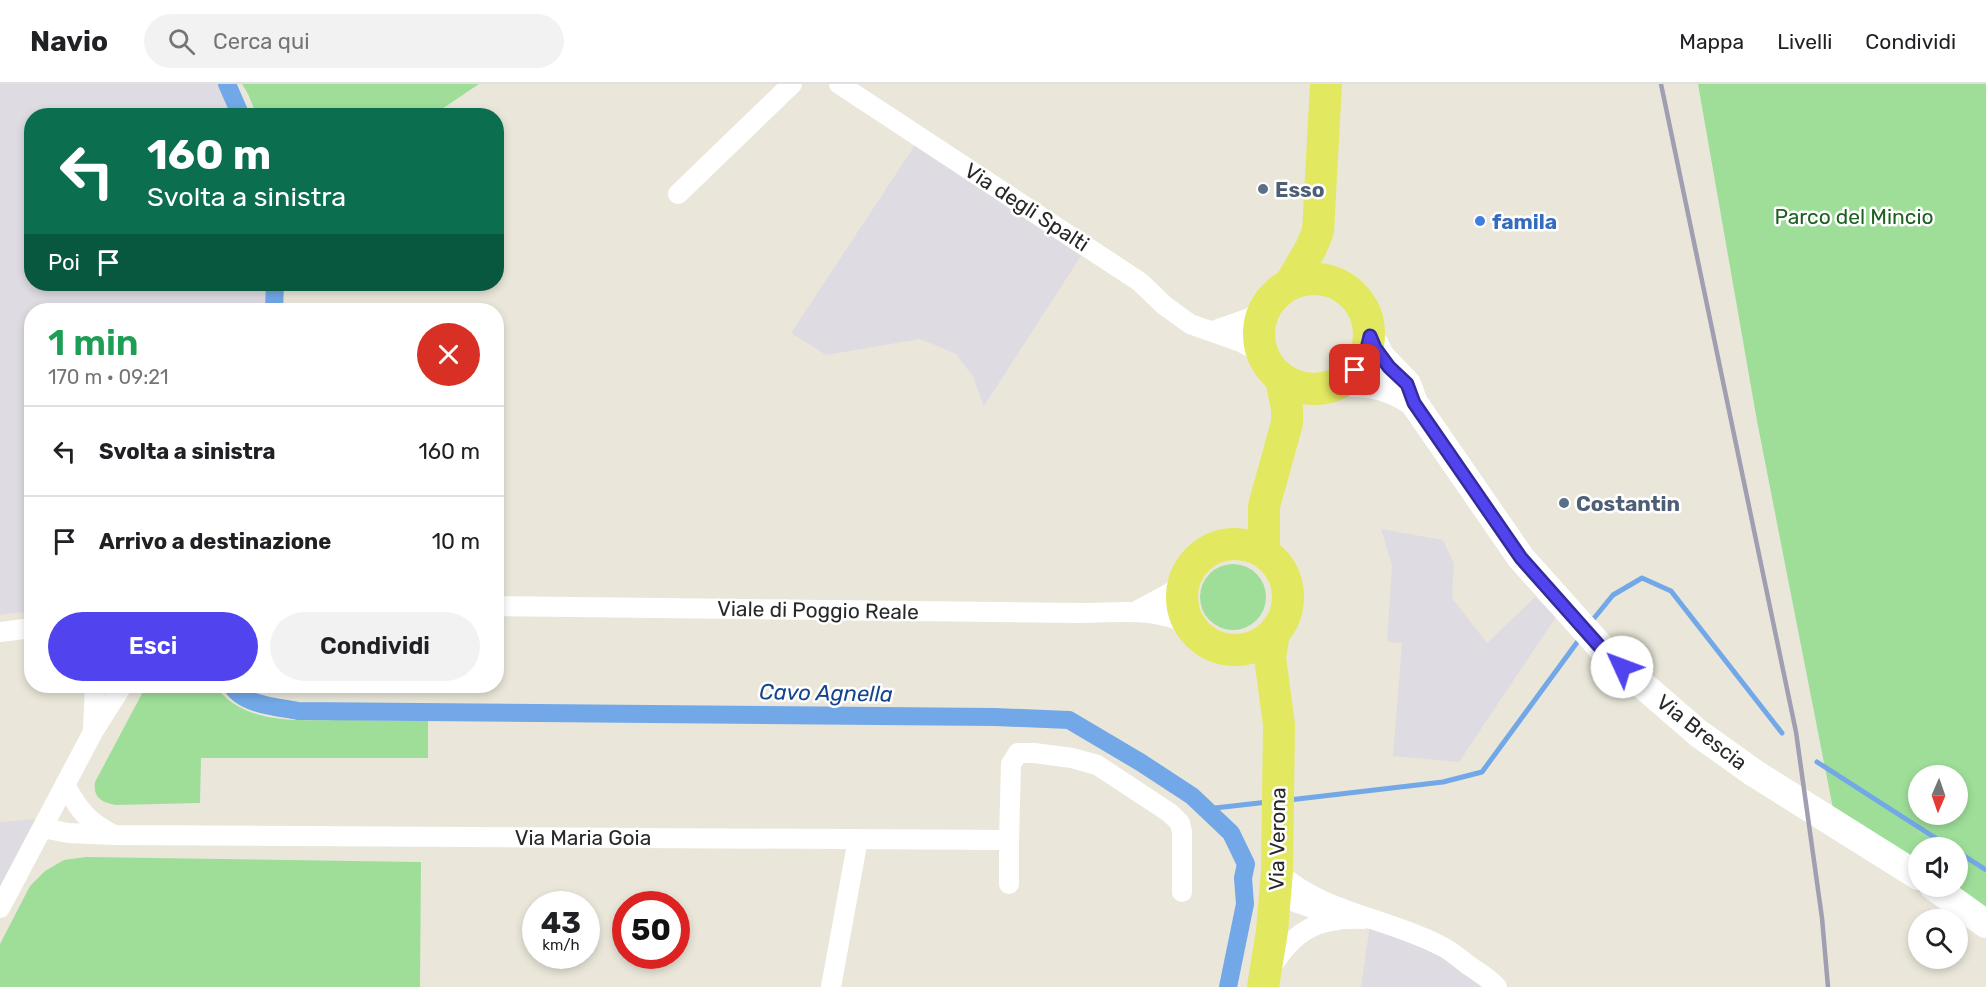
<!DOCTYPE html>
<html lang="it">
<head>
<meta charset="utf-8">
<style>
  :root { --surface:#fff; --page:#f2f2f2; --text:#202124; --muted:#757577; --line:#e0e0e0; --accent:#5143ee }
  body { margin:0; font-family:Rubik,sans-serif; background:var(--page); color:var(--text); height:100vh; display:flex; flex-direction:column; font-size:22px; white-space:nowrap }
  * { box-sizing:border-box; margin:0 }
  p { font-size:20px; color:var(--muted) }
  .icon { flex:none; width:33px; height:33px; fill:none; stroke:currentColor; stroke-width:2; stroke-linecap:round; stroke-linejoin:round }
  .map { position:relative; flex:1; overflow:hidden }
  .details { position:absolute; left:24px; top:219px; width:480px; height:390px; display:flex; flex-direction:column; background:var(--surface); border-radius:24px; box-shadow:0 3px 9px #0003 }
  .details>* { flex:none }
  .hud { position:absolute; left:24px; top:24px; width:480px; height:183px; border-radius:24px; box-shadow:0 3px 9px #0003; background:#0b6e4f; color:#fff; overflow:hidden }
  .needle { width:39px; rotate:182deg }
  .tools { position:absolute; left:1908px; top:681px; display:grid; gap:12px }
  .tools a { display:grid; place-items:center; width:60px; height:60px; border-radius:50%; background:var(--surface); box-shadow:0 3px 9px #0003; font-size:30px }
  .speed { position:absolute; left:522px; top:807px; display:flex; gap:12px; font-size:30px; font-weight:700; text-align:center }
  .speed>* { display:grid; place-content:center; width:78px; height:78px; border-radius:50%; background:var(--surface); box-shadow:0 3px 9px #0003; line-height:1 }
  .speed small { font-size:15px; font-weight:400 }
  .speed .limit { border:9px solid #d22; background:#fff; color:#111 }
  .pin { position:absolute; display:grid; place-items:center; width:51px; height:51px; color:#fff; margin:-26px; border-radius:12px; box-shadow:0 3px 9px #0006 }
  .me { position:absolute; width:66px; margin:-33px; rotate:313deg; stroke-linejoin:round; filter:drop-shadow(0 0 4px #0008) }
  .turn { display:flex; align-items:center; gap:21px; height:126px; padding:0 24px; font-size:27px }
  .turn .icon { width:78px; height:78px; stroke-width:2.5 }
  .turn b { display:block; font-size:42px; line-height:51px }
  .then { display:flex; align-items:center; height:57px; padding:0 24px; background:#0003; gap:12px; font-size:22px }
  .round { display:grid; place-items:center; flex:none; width:63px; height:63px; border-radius:32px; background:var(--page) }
  .head { display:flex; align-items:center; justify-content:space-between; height:102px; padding:0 24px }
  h1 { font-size:36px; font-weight:600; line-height:45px; color:#1e9e55 }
  .button { display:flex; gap:12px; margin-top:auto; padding:12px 24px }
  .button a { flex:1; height:69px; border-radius:36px; background:var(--accent); color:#fff; font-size:24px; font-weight:600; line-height:69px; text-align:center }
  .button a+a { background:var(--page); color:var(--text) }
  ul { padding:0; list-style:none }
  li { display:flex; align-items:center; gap:18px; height:90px; padding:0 24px; border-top:2px solid var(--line) }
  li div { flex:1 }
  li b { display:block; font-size:22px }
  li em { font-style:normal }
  header { display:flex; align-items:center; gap:36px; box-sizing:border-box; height:84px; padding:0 30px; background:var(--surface); border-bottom:2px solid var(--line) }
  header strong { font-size:28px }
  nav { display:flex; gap:33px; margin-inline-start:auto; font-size:21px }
  .search { width:420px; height:54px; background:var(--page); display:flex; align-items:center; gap:15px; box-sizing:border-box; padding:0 21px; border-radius:33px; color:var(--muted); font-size:22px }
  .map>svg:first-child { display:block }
</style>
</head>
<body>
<header>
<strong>Navio</strong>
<div class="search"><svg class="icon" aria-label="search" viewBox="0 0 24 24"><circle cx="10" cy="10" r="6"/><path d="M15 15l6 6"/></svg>Cerca qui</div>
<nav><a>Mappa</a><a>Livelli</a><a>Condividi</a></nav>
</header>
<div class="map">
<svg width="1986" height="903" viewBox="0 0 1986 903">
  <rect width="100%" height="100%" fill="#eae7da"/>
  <g fill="#dfdbe2">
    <path d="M 0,0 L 227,0 L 241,31 L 32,32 L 32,200 L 275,200 L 274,226 L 32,226 L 31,527 L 0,531 Z"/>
    <path d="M 915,61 L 1081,172 L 984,322 L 973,293 L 956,270 L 920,255 L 826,271 L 791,249 Z"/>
    <path d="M 1381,445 L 1443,456 L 1454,480 L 1452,514 L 1487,559 L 1535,513 L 1556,533 L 1459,678 L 1393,672 L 1402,559 L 1387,558 L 1392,482 Z"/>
    <path d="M 35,735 L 0,804 L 0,738 Z"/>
    <path d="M 1372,826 L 1500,894 L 1509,903 L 1361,903 Z"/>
  </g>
  <g fill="#9ede99" fill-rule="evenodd">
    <path d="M 242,0 L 479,0 L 433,31 L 257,32 L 248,10 Z"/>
    <path d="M 1698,0 L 1986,0 L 1986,847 L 1958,802 L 1958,764 L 1918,764 L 1918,799 L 1836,740 L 1757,337 ZM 1918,692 L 1958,692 L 1958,730 L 1918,730 Z"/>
    <circle cx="1233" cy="513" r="33"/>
    <path d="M 146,602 L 215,602 C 245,642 300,636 344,636 C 372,636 400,637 428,637 L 428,674 L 201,674 L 200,719 L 116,721 C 101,718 93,714 95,698 Z"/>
    <path d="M 86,773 L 421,778 L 420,903 L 0,903 L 0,860 L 30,802 L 45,787 L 64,776 Z"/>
  </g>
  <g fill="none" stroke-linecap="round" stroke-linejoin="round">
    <g stroke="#72a8e7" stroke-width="5">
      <path d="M 1591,538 L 1613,511 L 1642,494 L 1671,507 L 1782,649"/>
      <path d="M 1817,678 L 1951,764"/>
      <path d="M 1289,716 L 1443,698 L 1482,688 L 1581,553"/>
      <path d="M 1206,725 L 1268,718"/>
      <path d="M 1958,768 L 1986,786"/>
    </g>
    <g stroke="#72a8e7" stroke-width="18">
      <path d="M 227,0 L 241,32"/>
      <path d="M 274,226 L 275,200"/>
      <path d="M 232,602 C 243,621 278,623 298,627 L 995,633 L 1069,636 L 1140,678 L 1192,712 L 1231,749 L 1246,780 L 1243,794 L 1245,820 L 1228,903"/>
    </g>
    <g stroke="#fff" stroke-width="20">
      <path d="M 839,0 L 1140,198 L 1164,221 L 1190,240 L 1241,258 L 1261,269"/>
      <path d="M 678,110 L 792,0"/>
      <path d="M 1213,247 L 1250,234 L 1265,223"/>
      <path d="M 496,522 L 1080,529 C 1121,529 1153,522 1191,542"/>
      <path d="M 1138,526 L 1170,509 L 1185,496"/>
      <path d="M 0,548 L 32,544"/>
      <path d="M 93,645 L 95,602"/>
      <path d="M 65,701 C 79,726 87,737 112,750"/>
      <path d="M 43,744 L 68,749 L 115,751 L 1009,756 L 1009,800"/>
      <path d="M 1009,756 L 1011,680 L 1018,669 L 1034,669 L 1072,674 L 1097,681 L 1170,729 L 1180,739 L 1182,748 L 1182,808"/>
      <path d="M 1277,787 C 1322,829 1388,834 1441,862 C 1452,867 1461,876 1471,883 C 1480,889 1490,895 1497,903"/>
      <path d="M 1276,804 L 1295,818 L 1327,829"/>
      <path d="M 0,824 L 93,648 L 122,602"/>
      <path d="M 1271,884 C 1294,846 1319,833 1363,835"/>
      <path d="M 831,903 L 858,755"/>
    </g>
    <g stroke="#fff" stroke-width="28">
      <path d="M 1370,252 L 1381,273 L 1407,300 L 1414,319 L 1521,474 L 1607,570 L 1698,649 L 1754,689 L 1918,792"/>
      <path d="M 1341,298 C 1372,300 1386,300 1412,317"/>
      <path d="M 1933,802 L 1986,840"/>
    </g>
    <g stroke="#e3e861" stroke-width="32">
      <circle cx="1314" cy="250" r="55"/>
      <path d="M 1290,200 L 1311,164 L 1318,147 L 1326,0"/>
      <circle cx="1235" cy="513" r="53"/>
      <path d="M 1264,468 L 1264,422 L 1287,339 L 1287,324 L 1281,295"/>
      <path d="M 1263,903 L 1272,847 L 1277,787 L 1279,641 L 1270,573 L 1274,549"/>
    </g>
    <path stroke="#a09eb1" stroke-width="4.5" d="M 1661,0 L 1796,648 L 1822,834 L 1828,903"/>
  </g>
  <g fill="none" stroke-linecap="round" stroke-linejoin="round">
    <defs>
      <path id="route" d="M 1355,286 C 1364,275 1367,266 1370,252 L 1375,264 L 1389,283 L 1407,300 L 1414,319 L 1521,474 L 1601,564 L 1622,583"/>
    </defs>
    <use href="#route" stroke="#352c9b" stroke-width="15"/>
    <use href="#route" stroke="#5143ee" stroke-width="10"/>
  </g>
  <g fill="#5c6f8a" stroke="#fff" stroke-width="2">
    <circle cx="1263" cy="105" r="6"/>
    <circle cx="1564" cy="419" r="6"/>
  </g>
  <circle fill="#3f7fe0" stroke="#fff" stroke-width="2" cx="1480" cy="137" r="6"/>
  <g text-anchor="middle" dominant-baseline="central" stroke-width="5" stroke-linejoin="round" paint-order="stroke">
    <g font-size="21" font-weight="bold" fill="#4e5e75" stroke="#fff" text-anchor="start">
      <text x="1275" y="105">Esso</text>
      <text x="1576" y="419">Costantin</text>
    </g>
    <g font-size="21" fill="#282828" stroke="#fff">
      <text transform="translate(1027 123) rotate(33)">Via degli Spalti</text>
      <text transform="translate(818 526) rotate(1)">Viale di Poggio Reale</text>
      <text transform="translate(1702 648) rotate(38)">Via Brescia</text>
      <text x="583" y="753">Via Maria Goia</text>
      <text transform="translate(1277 755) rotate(-89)">Via Verona</text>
    </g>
    <g font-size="21" fill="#1d6021" stroke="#fff">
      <text x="1854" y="132">Parco del Mincio</text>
    </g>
    <g font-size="21" font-weight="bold" fill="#366cbe" stroke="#fff" text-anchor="start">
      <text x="1492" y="137">famila</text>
    </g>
    <g font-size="22" font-style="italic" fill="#15448f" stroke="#fff">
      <text transform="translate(826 609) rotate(1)">Cavo Agnella</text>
    </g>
  </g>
</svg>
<div class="tools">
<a><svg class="needle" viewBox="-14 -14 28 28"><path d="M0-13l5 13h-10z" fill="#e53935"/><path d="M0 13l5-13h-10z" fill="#757577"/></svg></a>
<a><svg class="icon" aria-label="sound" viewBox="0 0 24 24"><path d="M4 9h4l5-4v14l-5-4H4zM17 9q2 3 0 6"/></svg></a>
<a><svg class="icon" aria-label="search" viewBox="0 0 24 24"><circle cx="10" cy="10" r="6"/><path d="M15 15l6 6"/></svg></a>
</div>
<div class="speed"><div>43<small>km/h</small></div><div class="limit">50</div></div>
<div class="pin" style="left:1355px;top:286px;background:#d93025"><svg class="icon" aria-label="arrive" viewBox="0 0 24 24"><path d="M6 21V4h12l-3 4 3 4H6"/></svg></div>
<svg class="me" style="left:1622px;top:583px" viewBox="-20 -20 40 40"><circle r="19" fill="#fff"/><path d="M0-13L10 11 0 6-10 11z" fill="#5143ee"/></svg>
<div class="hud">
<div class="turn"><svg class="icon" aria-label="left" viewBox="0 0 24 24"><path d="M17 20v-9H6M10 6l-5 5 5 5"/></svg><div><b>160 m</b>Svolta a sinistra</div></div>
<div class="then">Poi<svg class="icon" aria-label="arrive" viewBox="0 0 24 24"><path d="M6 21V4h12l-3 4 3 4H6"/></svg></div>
</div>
<section class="details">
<div class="head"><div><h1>1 min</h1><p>170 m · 09:21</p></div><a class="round" style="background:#d93025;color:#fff"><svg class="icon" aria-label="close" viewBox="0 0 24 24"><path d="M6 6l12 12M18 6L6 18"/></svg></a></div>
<ul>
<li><svg class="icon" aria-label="left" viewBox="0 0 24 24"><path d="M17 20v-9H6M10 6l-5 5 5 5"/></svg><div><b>Svolta a sinistra</b></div><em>160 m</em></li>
<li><svg class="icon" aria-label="arrive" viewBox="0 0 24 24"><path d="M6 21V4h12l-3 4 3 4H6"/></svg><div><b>Arrivo a destinazione</b></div><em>10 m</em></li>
</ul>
<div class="button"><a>Esci</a><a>Condividi</a></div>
</section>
</div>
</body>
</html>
